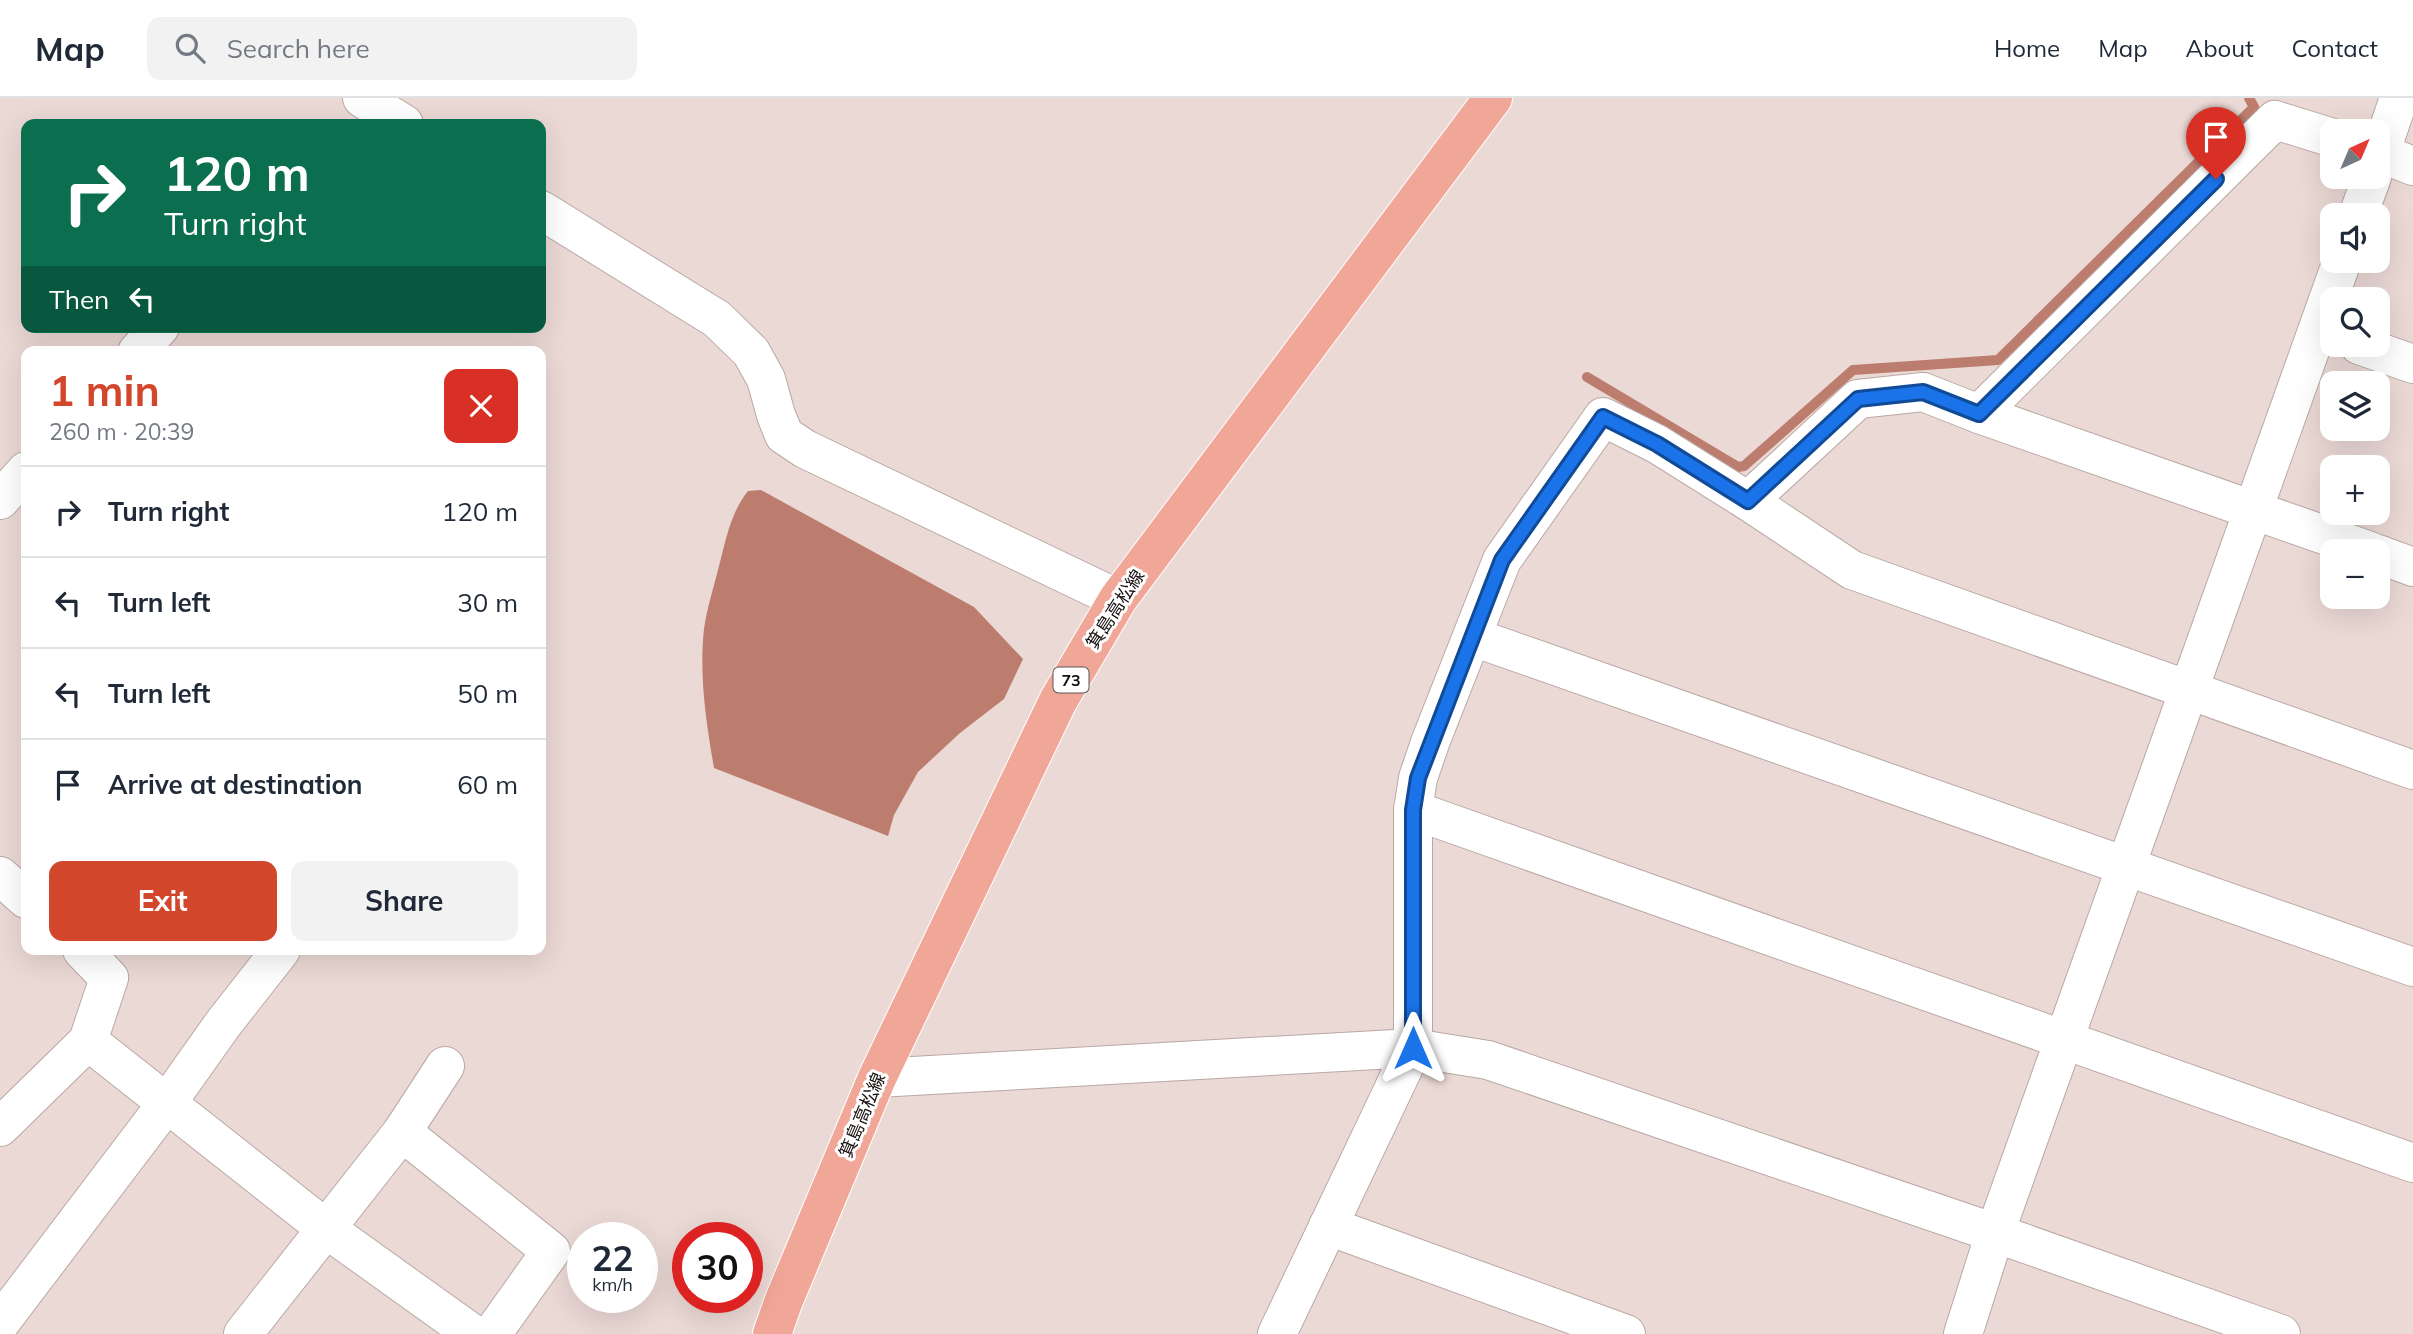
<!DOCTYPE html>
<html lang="en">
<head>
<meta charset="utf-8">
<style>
  :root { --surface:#fff; --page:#f2f2f3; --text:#1f2937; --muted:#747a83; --line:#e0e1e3; --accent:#d2472b }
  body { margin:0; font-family:Mulish,"Noto Sans JP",sans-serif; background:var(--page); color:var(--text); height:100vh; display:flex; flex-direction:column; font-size:26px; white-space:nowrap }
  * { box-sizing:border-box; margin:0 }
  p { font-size:23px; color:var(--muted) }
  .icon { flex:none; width:38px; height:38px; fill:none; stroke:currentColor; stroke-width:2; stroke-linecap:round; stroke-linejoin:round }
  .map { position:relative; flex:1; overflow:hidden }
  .panel { position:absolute; left:21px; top:248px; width:525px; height:609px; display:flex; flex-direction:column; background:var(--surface); border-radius:14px; box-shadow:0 7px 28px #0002 }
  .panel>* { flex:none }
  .top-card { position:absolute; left:21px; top:21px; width:525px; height:214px; border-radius:14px; box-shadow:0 7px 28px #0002; background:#0b6e4f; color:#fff; overflow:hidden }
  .needle { width:46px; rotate:44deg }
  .tools { position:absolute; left:2320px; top:21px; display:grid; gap:14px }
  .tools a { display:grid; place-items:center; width:70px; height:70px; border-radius:14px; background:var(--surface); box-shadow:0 7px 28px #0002; font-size:35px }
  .speed { position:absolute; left:567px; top:1124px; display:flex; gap:14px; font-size:35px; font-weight:700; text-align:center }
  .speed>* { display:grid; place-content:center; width:91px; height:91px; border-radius:50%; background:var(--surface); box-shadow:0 7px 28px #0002; line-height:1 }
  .speed small { font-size:18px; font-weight:400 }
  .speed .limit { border:10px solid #d22; background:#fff; color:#111 }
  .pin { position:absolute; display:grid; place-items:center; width:60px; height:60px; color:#fff; margin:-72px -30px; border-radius:50% 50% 50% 0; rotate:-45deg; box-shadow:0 0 7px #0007 }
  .pin .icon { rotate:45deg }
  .me { position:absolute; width:77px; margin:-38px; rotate:0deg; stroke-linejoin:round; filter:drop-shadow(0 0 5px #0008) }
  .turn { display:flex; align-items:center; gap:24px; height:147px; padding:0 28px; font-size:32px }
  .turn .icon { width:91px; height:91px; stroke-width:2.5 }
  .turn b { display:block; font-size:49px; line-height:60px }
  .then { display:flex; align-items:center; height:66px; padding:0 28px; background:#0003; gap:14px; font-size:26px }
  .round { display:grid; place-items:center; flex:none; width:74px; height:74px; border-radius:14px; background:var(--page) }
  .headline { display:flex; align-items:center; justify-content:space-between; height:119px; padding:0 28px }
  h1 { font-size:42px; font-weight:700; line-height:52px; color:var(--accent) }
  .cta { display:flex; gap:14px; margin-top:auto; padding:14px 28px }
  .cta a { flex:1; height:80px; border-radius:14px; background:var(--accent); color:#fff; font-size:28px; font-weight:700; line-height:80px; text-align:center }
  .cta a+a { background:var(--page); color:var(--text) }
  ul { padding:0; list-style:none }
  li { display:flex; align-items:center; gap:21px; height:91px; padding:0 28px; border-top:2px solid var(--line) }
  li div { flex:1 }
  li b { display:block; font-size:26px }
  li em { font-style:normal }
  header { display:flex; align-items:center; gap:42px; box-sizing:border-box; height:98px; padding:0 35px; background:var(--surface); border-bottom:2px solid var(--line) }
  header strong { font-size:33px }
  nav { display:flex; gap:38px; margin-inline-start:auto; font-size:24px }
  .search { width:490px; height:63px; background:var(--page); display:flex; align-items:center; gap:18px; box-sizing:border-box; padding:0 24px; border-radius:14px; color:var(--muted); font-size:26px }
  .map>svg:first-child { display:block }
</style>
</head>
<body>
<header>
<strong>Map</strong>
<div class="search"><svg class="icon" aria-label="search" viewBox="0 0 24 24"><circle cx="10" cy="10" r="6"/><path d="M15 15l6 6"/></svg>Search here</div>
<nav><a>Home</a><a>Map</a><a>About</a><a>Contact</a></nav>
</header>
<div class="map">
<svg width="2413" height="1236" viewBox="0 0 2413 1236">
  <rect width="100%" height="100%" fill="#ebd9d5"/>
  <path fill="#bc7d6f" d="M 761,392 L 974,509 L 1023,561 L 1004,601 L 960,635 L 918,674 L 894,717 L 888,738 L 714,670 C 706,624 699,577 704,531 C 707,510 714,488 719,468 C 726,441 731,414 748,393 Z"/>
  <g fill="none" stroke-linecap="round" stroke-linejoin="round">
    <path stroke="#bc7d6f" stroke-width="10" d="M 1587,279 L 1738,369 L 1744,368 L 1853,272 L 1998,262 L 2254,9 L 2249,0"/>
    <defs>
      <g id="minor">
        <path d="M 362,0 L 404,26"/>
        <path d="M 2378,54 L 2413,68"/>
        <path d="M 2378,62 L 2399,0"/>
        <path d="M 541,112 L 717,221 L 751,254 L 766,281 L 776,317 L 784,337 L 805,351 L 1118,501"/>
        <path d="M 2358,117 L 2372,79"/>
        <path d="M 2359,247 L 2413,266"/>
        <path d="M 137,254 L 160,229"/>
        <path d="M 1979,316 L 2370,453"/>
        <path d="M 0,402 L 26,373"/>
        <path d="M 1748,403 L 1852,472 L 2413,672"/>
        <path d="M 2378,456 L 2413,469"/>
        <path d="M 1473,539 L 2413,869"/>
        <path d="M 1413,712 L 2413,1065"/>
        <path d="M 0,778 L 26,801"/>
        <path d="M 88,943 L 325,1130 L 473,1236"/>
        <path d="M 877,980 L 1413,950 L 1488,962 L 1995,1135 L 2281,1236"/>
        <path d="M 0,1029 L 88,943 L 109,880 L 82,852"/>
        <path d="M 402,1034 L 551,1153 L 492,1236"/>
        <path d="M 1328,1128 L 1626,1236"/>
        <path d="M 0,1225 L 167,1005 L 223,926 L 281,852"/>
        <path d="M 243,1236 L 402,1034 L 445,968"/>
        <path d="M 1277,1236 L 1413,950 L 1413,712 L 1418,680 L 1431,642 L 1502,462 L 1603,319 L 1657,346 L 1748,403 L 1858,301 L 1923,294 L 1979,316 L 2275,22 L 2333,40"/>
        <path d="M 1963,1236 L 1995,1135 L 2342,163"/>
      </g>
      <path id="major" d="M 772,1236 L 784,1202 L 877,980 L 1058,603 L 1118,501 L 1493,0"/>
    </defs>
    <use href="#minor" stroke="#b9a8a4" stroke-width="40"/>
    <use href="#major" stroke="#fff" stroke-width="40"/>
    <use href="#minor" stroke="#fff" stroke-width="38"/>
    <use href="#major" stroke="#f1a798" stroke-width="38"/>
  </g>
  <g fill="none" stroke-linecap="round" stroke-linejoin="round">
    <defs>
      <path id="route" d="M 1413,950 L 1413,712 L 1418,680 L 1502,462 L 1603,319 L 1657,346 L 1748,403 L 1858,301 L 1923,294 L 1979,316 L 2216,81"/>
    </defs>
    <use href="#route" stroke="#114b97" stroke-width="18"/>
    <use href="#route" stroke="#1a73e8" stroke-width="12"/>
  </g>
  <g text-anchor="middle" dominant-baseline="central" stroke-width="6" stroke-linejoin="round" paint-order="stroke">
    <rect fill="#fff" stroke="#5b5756" stroke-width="2" x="1053.5" y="569.5" width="35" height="25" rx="5"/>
    <g font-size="16" font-weight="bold" fill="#150f0d">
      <text x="1071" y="582">73</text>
    </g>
    <g font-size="18" fill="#150f0d" stroke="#fff">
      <text transform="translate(1115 511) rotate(-57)">箕島高松線</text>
      <text transform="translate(862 1017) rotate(-67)">箕島高松線</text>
    </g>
  </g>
</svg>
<div class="tools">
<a><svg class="needle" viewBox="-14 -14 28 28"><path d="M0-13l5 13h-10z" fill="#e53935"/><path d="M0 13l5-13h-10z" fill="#747a83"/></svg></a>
<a><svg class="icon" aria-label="sound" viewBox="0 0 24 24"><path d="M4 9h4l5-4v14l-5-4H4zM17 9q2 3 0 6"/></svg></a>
<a><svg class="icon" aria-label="search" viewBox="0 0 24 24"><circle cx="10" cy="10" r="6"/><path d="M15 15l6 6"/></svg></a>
<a><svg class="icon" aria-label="layers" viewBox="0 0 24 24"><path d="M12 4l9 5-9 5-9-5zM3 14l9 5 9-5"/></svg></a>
<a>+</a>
<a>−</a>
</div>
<div class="speed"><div>22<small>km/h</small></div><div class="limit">30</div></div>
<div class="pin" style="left:2216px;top:81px;background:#d93025"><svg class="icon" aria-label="arrive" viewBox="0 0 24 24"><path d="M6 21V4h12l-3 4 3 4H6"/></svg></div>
<svg class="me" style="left:1413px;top:950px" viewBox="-20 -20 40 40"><path d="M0-17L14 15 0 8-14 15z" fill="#1a73e8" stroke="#fff" stroke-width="4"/></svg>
<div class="top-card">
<div class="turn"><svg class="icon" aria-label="right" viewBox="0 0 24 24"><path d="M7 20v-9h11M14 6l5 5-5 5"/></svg><div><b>120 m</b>Turn right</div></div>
<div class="then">Then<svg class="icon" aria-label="left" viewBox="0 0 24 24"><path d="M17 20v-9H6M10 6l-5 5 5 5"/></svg></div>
</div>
<section class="panel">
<div class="headline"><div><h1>1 min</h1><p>260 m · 20:39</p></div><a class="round" style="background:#d93025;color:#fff"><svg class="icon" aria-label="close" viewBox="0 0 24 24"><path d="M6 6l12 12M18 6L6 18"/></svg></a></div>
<ul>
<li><svg class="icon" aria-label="right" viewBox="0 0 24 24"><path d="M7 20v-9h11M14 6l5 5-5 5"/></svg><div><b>Turn right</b></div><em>120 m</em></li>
<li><svg class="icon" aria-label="left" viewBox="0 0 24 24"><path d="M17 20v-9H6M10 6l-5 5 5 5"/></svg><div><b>Turn left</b></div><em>30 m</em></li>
<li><svg class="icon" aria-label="left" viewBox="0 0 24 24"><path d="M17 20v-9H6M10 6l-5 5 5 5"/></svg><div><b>Turn left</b></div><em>50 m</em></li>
<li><svg class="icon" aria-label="arrive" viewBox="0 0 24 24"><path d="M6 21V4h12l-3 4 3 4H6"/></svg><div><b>Arrive at destination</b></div><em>60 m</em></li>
</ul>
<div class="cta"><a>Exit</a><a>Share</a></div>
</section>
</div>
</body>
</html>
